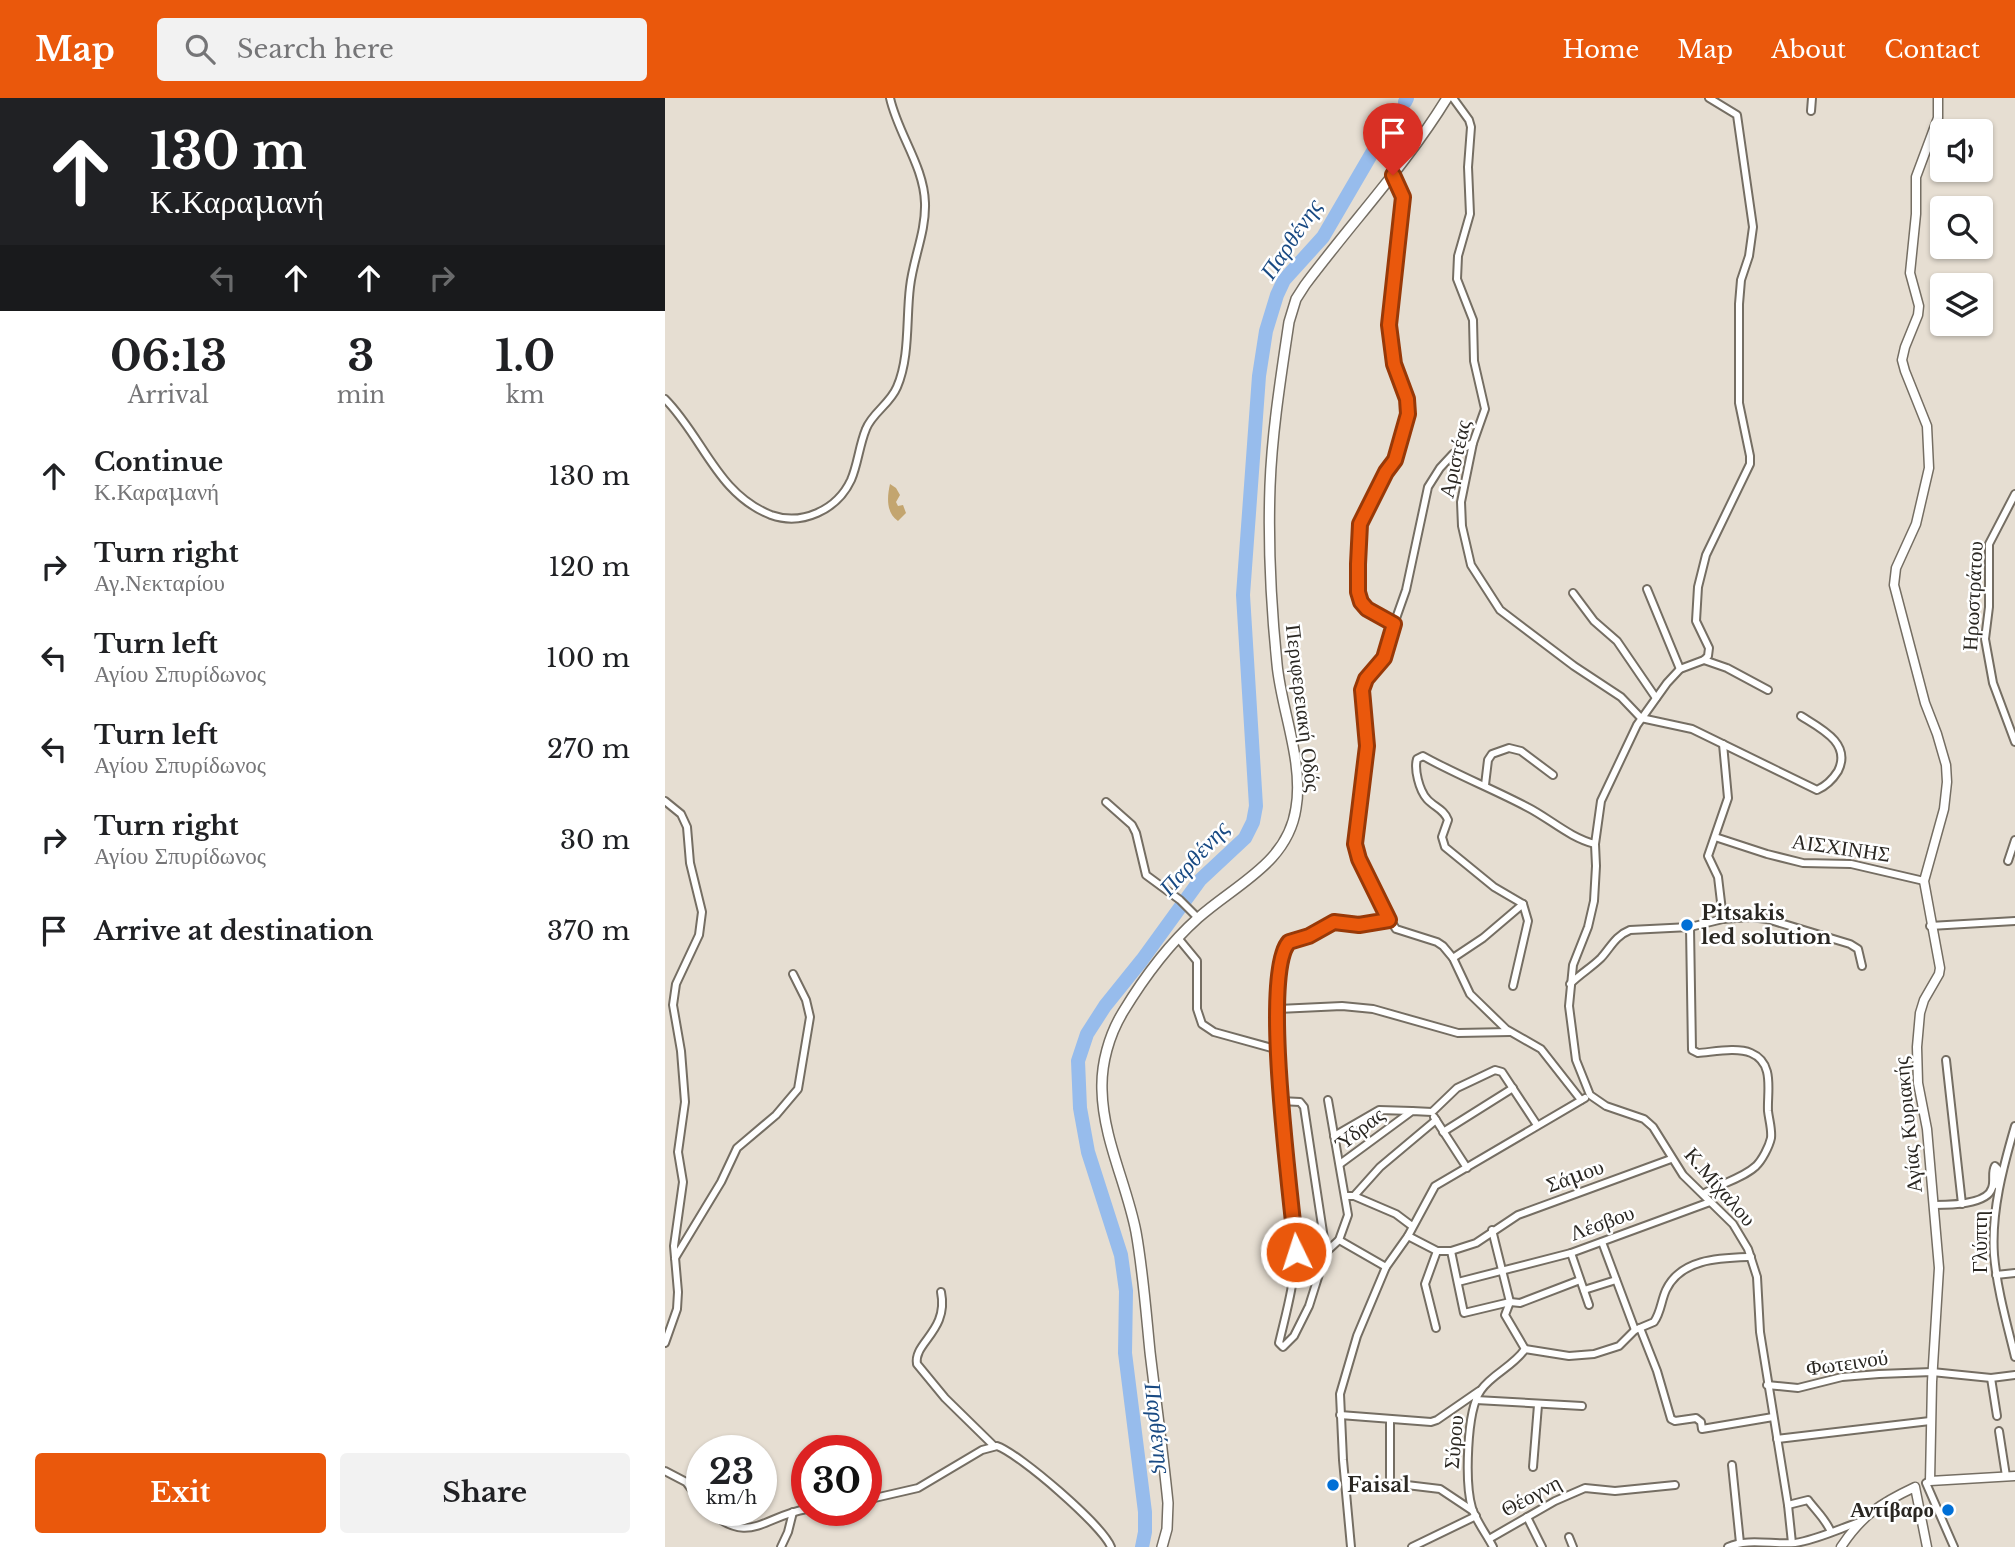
<!DOCTYPE html>
<html lang="en">
<head>
<meta charset="utf-8">
<style>
  :root { --surface:#fff; --page:#f2f2f2; --text:#202124; --muted:#757577; --accent:#ea580c }
  body { margin:0; font-family:"Libre Baskerville",serif; background:var(--page); color:var(--text); height:100vh; display:flex; flex-direction:column; font-size:26px; white-space:nowrap }
  * { box-sizing:border-box; margin:0 }
  p { font-size:23px; color:var(--muted) }
  .icon { flex:none; width:38px; height:38px; fill:none; stroke:currentColor; stroke-width:2; stroke-linecap:round; stroke-linejoin:round }
  .map { position:relative; flex:1; overflow:hidden }
  .panel { display:flex; flex-direction:column; background:var(--surface); width:665px }
  .panel>* { flex:none }
  .hud { background:#202124; color:#fff; overflow:hidden }
  .tools { position:absolute; left:1265px; top:21px; display:grid; gap:14px }
  .tools a { display:grid; place-items:center; width:63px; height:63px; border-radius:7px; background:var(--surface); box-shadow:0 2px 5px #0004; font-size:35px }
  .speed { position:absolute; left:21px; top:1337px; display:flex; gap:14px; font-size:35px; font-weight:700; text-align:center }
  .speed>* { display:grid; place-content:center; width:91px; height:91px; border-radius:50%; background:var(--surface); box-shadow:0 2px 5px #0004; line-height:1 }
  .speed small { font-size:18px; font-weight:400 }
  .speed .limit { border:10px solid #d22; background:#fff; color:#111 }
  .pin { position:absolute; display:grid; place-items:center; width:60px; height:60px; color:#fff; margin:-72px -30px; border-radius:50% 50% 50% 0; rotate:-45deg; box-shadow:0 0 7px #0007 }
  .pin .icon { rotate:45deg }
  .me { position:absolute; width:77px; margin:-38px; rotate:356deg; stroke-linejoin:round; filter:drop-shadow(0 0 5px #0008) }
  .turn { display:flex; align-items:center; gap:24px; height:147px; padding:0 35px; font-size:32px }
  .turn .icon { width:91px; height:91px; stroke-width:2.5 }
  .turn b { display:block; font-size:49px; line-height:60px }
  .lanes { display:flex; align-items:center; height:66px; padding:0 35px; background:#0003; justify-content:center; gap:35px; direction:ltr }
  .lanes .off { opacity:.35 }
  .eta { display:flex; justify-content:space-evenly; align-items:center; height:119px; text-align:center }
  .eta b { font-size:42px; font-weight:700; line-height:49px }
  .primary-button { display:flex; gap:14px; margin-top:auto; padding:14px 35px }
  .primary-button a { flex:1; height:80px; border-radius:7px; background:var(--accent); color:#fff; font-size:28px; font-weight:700; line-height:80px; text-align:center }
  .primary-button a+a { background:var(--page); color:var(--text) }
  ul { padding:0; list-style:none }
  li { display:flex; align-items:center; gap:21px; height:91px; padding:0 35px }
  li div { flex:1 }
  li b { display:block; font-size:26px }
  li em { font-style:normal }
  header { display:flex; align-items:center; gap:42px; box-sizing:border-box; height:98px; padding:0 35px; background:var(--accent); color:#fff }
  header strong { font-size:33px }
  nav { display:flex; gap:38px; margin-inline-start:auto; font-size:24px }
  .search { width:490px; height:63px; background:var(--page); display:flex; align-items:center; gap:18px; box-sizing:border-box; padding:0 24px; border-radius:7px; color:var(--muted); font-size:26px }
  main { display:flex; flex:1; min-height:0 }
  .map>svg:first-child { display:block }
</style>
</head>
<body>
<header>
<strong>Map</strong>
<div class="search"><svg class="icon" aria-label="search" viewBox="0 0 24 24"><circle cx="10" cy="10" r="6"/><path d="M15 15l6 6"/></svg>Search here</div>
<nav><a>Home</a><a>Map</a><a>About</a><a>Contact</a></nav>
</header>
<main>
<section class="panel">
<div class="hud">
<div class="turn"><svg class="icon" aria-label="ahead" viewBox="0 0 24 24"><path d="M12 20V5M6 11l6-6 6 6"/></svg><div><b>130 m</b>Κ.Καραμανή</div></div>
<div class="lanes"><svg class="icon off" aria-label="left" viewBox="0 0 24 24"><path d="M17 20v-9H6M10 6l-5 5 5 5"/></svg><svg class="icon" aria-label="ahead" viewBox="0 0 24 24"><path d="M12 20V5M6 11l6-6 6 6"/></svg><svg class="icon" aria-label="ahead" viewBox="0 0 24 24"><path d="M12 20V5M6 11l6-6 6 6"/></svg><svg class="icon off" aria-label="right" viewBox="0 0 24 24"><path d="M7 20v-9h11M14 6l5 5-5 5"/></svg></div>
</div>
<div class="eta">
<div><b>06:13</b><p>Arrival</p></div>
<div><b>3</b><p>min</p></div>
<div><b>1.0</b><p>km</p></div>
</div>
<ul>
<li><svg class="icon" aria-label="ahead" viewBox="0 0 24 24"><path d="M12 20V5M6 11l6-6 6 6"/></svg><div><b>Continue</b><p>Κ.Καραμανή</p></div><em>130 m</em></li>
<li><svg class="icon" aria-label="right" viewBox="0 0 24 24"><path d="M7 20v-9h11M14 6l5 5-5 5"/></svg><div><b>Turn right</b><p>Αγ.Νεκταρίου</p></div><em>120 m</em></li>
<li><svg class="icon" aria-label="left" viewBox="0 0 24 24"><path d="M17 20v-9H6M10 6l-5 5 5 5"/></svg><div><b>Turn left</b><p>Αγίου Σπυρίδωνος</p></div><em>100 m</em></li>
<li><svg class="icon" aria-label="left" viewBox="0 0 24 24"><path d="M17 20v-9H6M10 6l-5 5 5 5"/></svg><div><b>Turn left</b><p>Αγίου Σπυρίδωνος</p></div><em>270 m</em></li>
<li><svg class="icon" aria-label="right" viewBox="0 0 24 24"><path d="M7 20v-9h11M14 6l5 5-5 5"/></svg><div><b>Turn right</b><p>Αγίου Σπυρίδωνος</p></div><em>30 m</em></li>
<li><svg class="icon" aria-label="arrive" viewBox="0 0 24 24"><path d="M6 21V4h12l-3 4 3 4H6"/></svg><div><b>Arrive at destination</b></div><em>370 m</em></li>
</ul>
<div class="primary-button"><a>Exit</a><a>Share</a></div>
</section>
<div class="map">
<svg width="1350" height="1449" viewBox="0 0 1350 1449">
  <rect width="100%" height="100%" fill="#e6ded2"/>
  <path fill="#c3a56f" d="M 225,386 L 231,390 L 235,397 L 231,404 L 233,408 L 238,407 L 241,415 L 233,423 C 221,415 222,399 225,386 Z"/>
  <g fill="none" stroke-linecap="round" stroke-linejoin="round">
    <g stroke="#97bcec" stroke-width="14">
      <path d="M 740,4 L 742,0"/>
      <path d="M 477,1449 L 480,1434 L 480,1414 L 460,1255 L 461,1193 L 456,1157 L 423,1054 L 415,1010 L 413,963 L 422,936 L 440,908 L 477,862 L 535,782 L 580,740 L 588,724 L 591,708 L 578,497 L 594,278 L 601,233 L 612,197 L 619,182 L 658,139 L 728,19"/>
    </g>
    <defs>
      <g id="minor">
        <path d="M 788,0 L 804,22 L 806,29 L 803,69 L 805,116 L 793,158 L 792,181 L 808,222 L 809,263 L 820,311 L 808,345 L 796,404 L 797,428 L 806,467 L 835,512 L 909,568 L 956,599 L 976,620"/>
        <path d="M 1044,0 L 1072,17 L 1088,129 L 1084,158 L 1076,182 L 1074,206 L 1074,305 L 1085,358 L 1085,366 L 1041,457 L 1033,489 L 1031,523 L 1044,550 L 1043,558 L 1039,562 L 1015,571 L 1002,585 L 972,627 L 936,703 L 930,746 L 931,768 L 929,803 L 923,829 L 908,867 L 904,908 L 911,962 L 925,997 L 941,1008 L 979,1021 L 988,1029 L 1018,1077 L 1068,1126 L 1083,1151 L 1092,1179 L 1095,1234 L 1123,1407 L 1127,1445"/>
        <path d="M 1146,13 L 1147,0"/>
        <path d="M 728,77 L 738,99 L 724,227 L 728,262 L 742,301 L 743,316 L 730,362 L 721,374 L 695,426 L 693,439 L 693,493 L 696,504 L 702,511 L 729,526 L 719,560 L 701,581 L 697,592 L 702,648 L 690,746 L 694,761 L 718,811 L 731,831 L 772,844 L 778,848 L 788,860 L 805,896 L 841,931 L 876,951 L 916,1002"/>
        <path d="M 0,301 C 38,339 52,396 106,417 C 137,428 172,412 186,382 C 193,366 194,348 201,331 C 207,315 225,306 232,289 C 245,259 241,221 245,189 C 248,161 261,134 260,105 C 259,68 233,36 225,0"/>
        <path d="M 1350,396 L 1324,446 L 1324,509 L 1320,541 L 1328,585 L 1350,644"/>
        <path d="M 982,491 L 1015,571"/>
        <path d="M 908,495 L 929,523 L 952,543 L 991,600"/>
        <path d="M 729,526 L 741,492 L 763,389 L 775,370 L 788,356 L 808,345"/>
        <path d="M 1039,562 L 1062,570 L 1103,592"/>
        <path d="M 976,620 L 1027,631 L 1152,692 C 1161,688 1168,681 1173,673 C 1187,645 1155,630 1136,618"/>
        <path d="M 820,687 L 823,662 L 827,656 L 844,650 L 856,653 L 888,677"/>
        <path d="M 0,703 L 16,716 L 22,729 L 25,765 L 37,814 L 34,837 L 11,886 L 8,907 L 16,953 L 20,1004 L 13,1054 L 18,1084 L 9,1148 L 13,1194 L 12,1211 L 0,1245"/>
        <path d="M 441,704 L 467,727 L 471,735 L 481,777 L 515,802 L 533,820"/>
        <path d="M 1050,739 L 1102,756 L 1138,765 L 1186,766 L 1259,783"/>
        <path d="M 1343,763 L 1350,742"/>
        <path d="M 858,806 L 829,789 L 780,749 L 777,739 L 783,722 C 779,711 769,709 762,701 C 754,692 749,671 752,661 L 758,658 C 792,677 828,691 862,709 C 884,720 905,740 930,746"/>
        <path d="M 1058,821 L 1053,779 L 1043,758 L 1063,700 L 1058,646"/>
        <path d="M 1265,828 L 1350,823"/>
        <path d="M 1025,829 L 1027,952 L 1033,955 C 1048,954 1072,949 1086,955 C 1110,965 1102,993 1103,1013 C 1104,1022 1107,1031 1106,1040 C 1104,1049 1097,1062 1091,1068 C 1077,1081 1054,1086 1038,1096"/>
        <path d="M 513,840 L 532,863 L 532,911 L 537,926 L 549,934 L 614,952"/>
        <path d="M 788,860 L 818,840 L 858,806 L 863,823 L 848,888"/>
        <path d="M 905,886 C 915,876 927,869 936,860 C 946,849 950,838 965,832 L 1025,829 L 1058,821 L 1085,819 L 1102,821 L 1185,846 L 1193,851 L 1197,868"/>
        <path d="M 613,911 L 677,908 L 708,911 L 793,935 L 845,934"/>
        <path d="M 1281,962 L 1297,1106"/>
        <path d="M 615,1003 C 618,1053 632,1103 630,1154 C 630,1185 621,1215 614,1245 L 618,1249 L 629,1238 L 644,1208 L 661,1154 L 639,1009 L 635,1004 L 615,1003 C 614,973 606,863 624,844 L 644,838 L 669,824 L 694,827 L 724,822"/>
        <path d="M 769,1019 L 802,1070"/>
        <path d="M 1350,1028 C 1338,1069 1326,1114 1329,1157 C 1332,1191 1342,1226 1350,1259"/>
        <path d="M 778,1034 L 848,990"/>
        <path d="M 669,1038 L 714,1012 L 747,1013"/>
        <path d="M 675,1066 L 747,1013 L 767,1014 L 792,990 L 830,972 L 837,974 L 872,1027"/>
        <path d="M 681,1098 L 689,1098 L 715,1069 L 771,1022"/>
        <path d="M 689,1098 L 731,1116 L 747,1128"/>
        <path d="M 1269,1107 C 1283,1107 1322,1107 1327,1090 C 1330,1082 1326,1075 1330,1068 L 1333,1071 L 1333,1088"/>
        <path d="M 827,1132 L 845,1204"/>
        <path d="M 743,1138 L 772,1153 L 786,1153 L 811,1145 L 853,1117 L 1006,1061"/>
        <path d="M 674,1142 L 721,1169"/>
        <path d="M 937,1144 L 970,1232"/>
        <path d="M 786,1153 L 799,1215 L 845,1204 L 855,1205 L 915,1182"/>
        <path d="M 661,1154 L 674,1142 L 683,1117 L 663,1002"/>
        <path d="M 906,1155 L 924,1207"/>
        <path d="M 10,1160 L 56,1084 L 72,1050 L 111,1017 L 133,991 L 145,919 L 141,902 L 128,876"/>
        <path d="M 1331,1177 L 1350,1175"/>
        <path d="M 793,1184 L 906,1155 L 1045,1104"/>
        <path d="M 919,1192 L 951,1182"/>
        <path d="M 276,1194 C 284,1233 248,1245 252,1266 L 280,1300 L 329,1348"/>
        <path d="M 845,1204 L 840,1217 L 860,1251"/>
        <path d="M 771,1230 L 760,1186 L 772,1153"/>
        <path d="M 975,1230 L 992,1273 L 1006,1321 L 1010,1323 L 1031,1320 L 1036,1324 L 1037,1331 L 1108,1319"/>
        <path d="M 1326,1280 L 1332,1318"/>
        <path d="M 1102,1287 L 1133,1290 L 1177,1279 L 1214,1276 L 1267,1274 L 1326,1280 L 1350,1277"/>
        <path d="M 811,1302 L 917,1308"/>
        <path d="M 675,1317 L 766,1324 L 772,1322 L 814,1293"/>
        <path d="M 725,1322 L 725,1385 L 775,1391 L 808,1413"/>
        <path d="M 1334,1333 L 1341,1378"/>
        <path d="M 1112,1341 L 1265,1323"/>
        <path d="M 1067,1367 L 1075,1445"/>
        <path d="M 868,1369 L 873,1307"/>
        <path d="M 0,1373 L 21,1384 L 37,1405"/>
        <path d="M 1265,1383 L 1261,1385 L 1289,1449"/>
        <path d="M 201,1402 L 253,1390 L 317,1352 L 332,1348 C 355,1356 438,1428 446,1449"/>
        <path d="M 1123,1407 L 1143,1402 C 1151,1413 1160,1420 1166,1434"/>
        <path d="M 43,1412 C 85,1449 98,1418 142,1411"/>
        <path d="M 862,1419 L 877,1449"/>
        <path d="M 904,1439 L 908,1449"/>
        <path d="M 824,1441 L 890,1403 L 920,1390 L 950,1393 L 1010,1387"/>
        <path d="M 116,1449 L 123,1434 L 128,1414"/>
        <path d="M 686,1449 L 678,1362 L 675,1296 L 692,1238 L 721,1169 L 743,1138 L 770,1088 L 920,1000"/>
        <path d="M 747,1449 L 811,1418"/>
        <path d="M 828,1449 C 822,1437 811,1423 807,1410 C 800,1386 801,1313 816,1292 C 827,1276 849,1268 860,1251 L 904,1258 L 929,1256 L 954,1248 L 970,1232 L 989,1224 C 996,1214 996,1203 1001,1192 C 1016,1160 1056,1160 1086,1159"/>
        <path d="M 1063,1449 C 1083,1440 1108,1447 1130,1445 C 1151,1442 1174,1431 1194,1424"/>
      </g>
      <g id="tertiary">
        <path d="M 1273,0 L 1273,20 L 1251,79 L 1251,116 L 1245,175 L 1254,208 L 1253,217 L 1240,249 L 1237,262 L 1240,273 L 1262,328 L 1264,370 L 1251,426 L 1231,470 L 1229,487 L 1260,605 L 1272,636 L 1281,667 L 1282,684 L 1279,711 L 1259,783 L 1275,870 L 1274,876 L 1259,902 L 1255,915 L 1252,949 L 1253,985 L 1262,1031 L 1274,1170 L 1267,1284 L 1265,1383 L 1350,1378"/>
        <path d="M 1176,1449 C 1197,1417 1216,1405 1250,1389 L 1262,1449"/>
      </g>
      <path id="secondary" d="M 497,1449 L 502,1431 L 503,1405 C 498,1354 491,1304 485,1254 C 481,1214 478,1173 471,1134 C 462,1087 438,1041 437,992 C 436,966 444,937 458,914 C 478,881 504,846 533,820 C 571,786 623,765 631,710 C 639,664 616,611 612,566 C 606,507 603,446 605,388 C 607,334 616,278 624,224 L 631,201 L 640,187 C 687,124 741,67 782,0"/>
    </defs>
    <use href="#minor" stroke="#756e63" stroke-width="10"/>
    <use href="#tertiary" stroke="#756e63" stroke-width="11"/>
    <use href="#secondary" stroke="#756e63" stroke-width="12"/>
    <use href="#minor" stroke="#fff" stroke-width="6"/>
    <use href="#tertiary" stroke="#fff" stroke-width="8"/>
    <use href="#secondary" stroke="#fff" stroke-width="9"/>
  </g>
  <g fill="none" stroke-linecap="round" stroke-linejoin="round">
    <defs>
      <path id="route" d="M 631,1154 C 627,1103 595,875 624,844 L 644,838 L 669,824 L 694,827 L 724,822 L 694,761 L 690,746 L 702,648 L 697,592 L 701,581 L 719,560 L 729,526 L 702,511 L 696,504 L 693,494 L 693,466 L 695,426 L 721,374 L 730,362 L 743,316 L 742,301 L 729,266 L 724,227 L 738,99 L 728,77"/>
    </defs>
    <use href="#route" stroke="#983908" stroke-width="18"/>
    <use href="#route" stroke="#ea580c" stroke-width="12"/>
  </g>
  <g fill="#006fd6" stroke="#fff" stroke-width="2.5">
    <circle cx="1022" cy="827" r="7"/>
    <circle cx="668" cy="1387" r="7"/>
    <circle cx="1283" cy="1412" r="7"/>
  </g>
  <g text-anchor="middle" dominant-baseline="central" stroke-width="5" stroke-linejoin="round" paint-order="stroke">
    <g font-size="21" fill="#2a2722" stroke="#fff">
      <text transform="translate(790 361) rotate(-77)">Αριστέας</text>
      <text transform="translate(1308 498) rotate(-87)">Ηρωστράτου</text>
      <text transform="translate(638 610) rotate(83)">Περιφερειακή Οδός</text>
      <text transform="translate(1176 750) rotate(8)">ΑΙΣΧΙΝΗΣ</text>
      <text transform="translate(1243 1027) rotate(-96)">Αγίας Κυριακής</text>
      <text transform="translate(695 1031) rotate(-38)">Ύδρας</text>
      <text transform="translate(910 1078) rotate(-20)">Σάμου</text>
      <text transform="translate(1055 1089) rotate(49)">Κ.Μίχαλου</text>
      <text transform="translate(937 1125) rotate(-20)">Λέσβου</text>
      <text transform="translate(1315 1144) rotate(-90)">Γλύπτη</text>
      <text transform="translate(1182 1265) rotate(-8)">Φωτεινού</text>
      <text transform="translate(789 1344) rotate(-85)">Σύρου</text>
      <text transform="translate(866 1398) rotate(-28)">Θέογνη</text>
    </g>
    <g font-size="21" font-weight="bold" fill="#2a2722" stroke="#fff" text-anchor="start">
      <text x="1036" y="815">Pitsakis<tspan x="1036" dy="24">led solution</tspan></text>
      <text x="682" y="1387">Faisal</text>
      <text x="1269" y="1412" text-anchor="end">Αντίβαρο</text>
    </g>
    <g font-size="23" font-style="italic" fill="#194a83" stroke="#fff">
      <text transform="translate(626 141) rotate(-56)">Παρθένης</text>
      <text transform="translate(529 760) rotate(-48)">Παρθένης</text>
      <text transform="translate(493 1330) rotate(83)">Παρθένης</text>
    </g>
  </g>
</svg>
<div class="tools">
<a><svg class="icon" aria-label="sound" viewBox="0 0 24 24"><path d="M4 9h4l5-4v14l-5-4H4zM17 9q2 3 0 6"/></svg></a>
<a><svg class="icon" aria-label="search" viewBox="0 0 24 24"><circle cx="10" cy="10" r="6"/><path d="M15 15l6 6"/></svg></a>
<a><svg class="icon" aria-label="layers" viewBox="0 0 24 24"><path d="M12 4l9 5-9 5-9-5zM3 14l9 5 9-5"/></svg></a>
</div>
<div class="speed"><div>23<small>km/h</small></div><div class="limit">30</div></div>
<div class="pin" style="left:728px;top:77px;background:#d93025"><svg class="icon" aria-label="arrive" viewBox="0 0 24 24"><path d="M6 21V4h12l-3 4 3 4H6"/></svg></div>
<svg class="me" style="left:631px;top:1154px" viewBox="-20 -20 40 40"><circle r="17" fill="#ea580c" stroke="#fff" stroke-width="3"/><path d="M0-11L8 9 0 5-8 9z" fill="#fff"/></svg>
</div>
</main>
</body>
</html>
